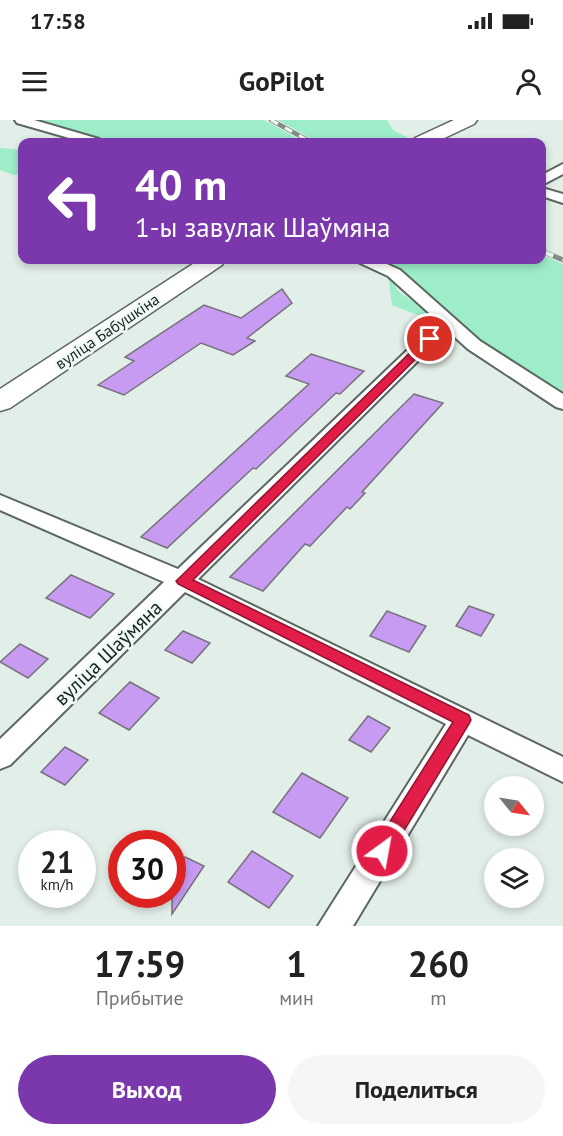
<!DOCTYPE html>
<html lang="ru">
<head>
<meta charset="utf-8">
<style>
  :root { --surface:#fff; --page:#f6f6f6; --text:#222; --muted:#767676; --accent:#7b38ac }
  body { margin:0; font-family:"PT Sans",sans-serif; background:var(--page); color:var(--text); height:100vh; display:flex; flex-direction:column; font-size:22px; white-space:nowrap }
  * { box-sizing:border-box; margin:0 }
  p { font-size:20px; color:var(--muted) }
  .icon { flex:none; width:33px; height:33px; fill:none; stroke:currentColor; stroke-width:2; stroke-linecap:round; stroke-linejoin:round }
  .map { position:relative; height:806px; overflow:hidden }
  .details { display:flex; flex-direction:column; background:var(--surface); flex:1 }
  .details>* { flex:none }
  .hud { position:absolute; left:18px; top:18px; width:528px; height:126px; border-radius:12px; box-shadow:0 3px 9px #0003; background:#7b38ac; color:#fff; overflow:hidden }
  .needle { width:39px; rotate:120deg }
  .buttons { position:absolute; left:484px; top:656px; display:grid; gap:12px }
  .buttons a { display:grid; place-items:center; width:60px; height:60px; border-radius:50%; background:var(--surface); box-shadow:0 3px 9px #0003; font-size:30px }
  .speed { position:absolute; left:18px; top:710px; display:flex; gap:12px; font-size:30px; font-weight:700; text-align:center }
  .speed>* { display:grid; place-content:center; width:78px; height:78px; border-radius:50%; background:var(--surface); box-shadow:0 3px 9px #0003; line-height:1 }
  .speed small { font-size:15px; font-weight:400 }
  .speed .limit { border:9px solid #d22; background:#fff; color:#111 }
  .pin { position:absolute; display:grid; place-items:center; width:51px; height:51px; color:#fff; margin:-26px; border:3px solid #fff; border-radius:50%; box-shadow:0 2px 6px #0007 }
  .me { position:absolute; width:66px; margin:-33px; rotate:32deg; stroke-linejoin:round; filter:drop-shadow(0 0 4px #0008) }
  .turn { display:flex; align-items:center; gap:21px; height:126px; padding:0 18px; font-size:27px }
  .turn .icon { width:78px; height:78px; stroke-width:2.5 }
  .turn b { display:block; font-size:42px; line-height:51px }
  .eta { display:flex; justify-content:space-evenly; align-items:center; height:102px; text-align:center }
  .eta b { font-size:36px; font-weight:700; line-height:42px }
  .primary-button { display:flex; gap:12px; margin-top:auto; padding:12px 18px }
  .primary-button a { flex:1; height:69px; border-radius:36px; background:var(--accent); color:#fff; font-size:24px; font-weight:700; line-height:69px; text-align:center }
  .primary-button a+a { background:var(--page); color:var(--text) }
  .status { display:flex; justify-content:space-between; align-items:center; height:42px; padding:0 30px; background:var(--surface); direction:ltr }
  .status svg { height:16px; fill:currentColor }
  header { display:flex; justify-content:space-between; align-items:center; height:78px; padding:0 18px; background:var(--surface); font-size:27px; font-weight:700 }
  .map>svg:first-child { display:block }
</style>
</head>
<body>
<div class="status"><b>17:58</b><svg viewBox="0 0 49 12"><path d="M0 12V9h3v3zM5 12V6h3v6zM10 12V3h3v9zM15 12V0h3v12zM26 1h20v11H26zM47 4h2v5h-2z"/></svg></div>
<header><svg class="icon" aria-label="menu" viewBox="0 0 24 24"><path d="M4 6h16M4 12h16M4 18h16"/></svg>GoPilot<svg class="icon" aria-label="person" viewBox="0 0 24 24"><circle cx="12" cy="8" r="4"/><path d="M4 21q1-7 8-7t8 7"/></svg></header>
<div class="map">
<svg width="563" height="806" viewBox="0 0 563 806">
  <rect width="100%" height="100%" fill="#e2eee8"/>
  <g fill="#9deec8">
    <path d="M 35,0 L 264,0 L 304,22 L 109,22 Z"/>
    <path d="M 278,0 L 387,0 L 393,10 L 410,19 L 404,22 L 317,22 Z"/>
    <path d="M 0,28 L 22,30 L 22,54 L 14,55 L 0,50 Z"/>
    <path d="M 542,135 L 563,144 L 563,273 L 478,223 L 399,152 L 374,140 L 542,140 Z"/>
    <path d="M 388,154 L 398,171 L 434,196 L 430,200 L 392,185 Z"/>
  </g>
  <g fill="#c79bf1" stroke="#77727c" stroke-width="1.5">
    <path d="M 282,169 L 292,183 L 247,218 L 255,221 L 233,235 L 201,223 L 124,275 L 98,265 L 134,241 L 125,237 L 204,185 L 241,198 Z"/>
    <path d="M 311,234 L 364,251 L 340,274 L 336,273 L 256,349 L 253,348 L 167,428 L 141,417 L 309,264 L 286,256 Z"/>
    <path d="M 414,274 L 443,283 L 362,372 L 365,373 L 350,389 L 347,387 L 310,426 L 305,424 L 263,471 L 230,457 Z"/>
    <path d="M 71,455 L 114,474 L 90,498 L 46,478 Z"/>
    <path d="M 469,486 L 494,495 L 481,516 L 456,506 Z"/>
    <path d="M 387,491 L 426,506 L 409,532 L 370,516 Z"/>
    <path d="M 183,511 L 210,523 L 192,543 L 165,530 Z"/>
    <path d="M 20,524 L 48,539 L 28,558 L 0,542 Z"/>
    <path d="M 130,562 L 159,578 L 129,610 L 99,593 Z"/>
    <path d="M 368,596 L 390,608 L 371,632 L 349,620 Z"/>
    <path d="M 65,627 L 88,640 L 65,665 L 41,652 Z"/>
    <path d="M 302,653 L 348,678 L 320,718 L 273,692 Z"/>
    <path d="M 252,731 L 293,756 L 269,788 L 228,762 Z"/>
    <path d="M 185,737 L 204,746 L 172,794 L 172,755 Z"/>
  </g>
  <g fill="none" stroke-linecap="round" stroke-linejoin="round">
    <defs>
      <g id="street">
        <path d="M 15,0 L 34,0 L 99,19 L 101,22 L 83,22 L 17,3 Z"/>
        <path d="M 563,44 L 563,54 L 542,65 L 542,55 Z"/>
        <path d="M 542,68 L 563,74 L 563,83 L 542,76 Z"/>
        <path d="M 359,140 L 378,140 L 400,150 L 480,221 L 563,274 L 563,289 L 556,287 L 468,229 L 448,211 L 198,459 L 563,637 L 563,662 L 468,615 L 353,806 L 318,806 L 446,604 L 185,472 L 10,645 L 0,649 L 0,619 L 164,462 L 0,390 L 0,375 L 178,449 L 438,201 L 388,156 L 360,143 Z"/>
      </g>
      <g id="secondary">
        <path d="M 454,0 L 477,0 L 474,4 L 436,22 L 413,22 L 415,18 Z"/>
        <path d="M 199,140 L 225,140 L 222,145 L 10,288 L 0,291 L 0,269 Z"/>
      </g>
    </defs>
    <use href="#street" stroke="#5c6761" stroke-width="4"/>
    <use href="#secondary" stroke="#5c6761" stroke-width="3"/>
    <use href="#street" fill="#fff" fill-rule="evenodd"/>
    <use href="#secondary" fill="#fff" fill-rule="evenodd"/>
    <defs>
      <g id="rail-far1">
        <path d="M 271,0 L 311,22"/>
        <path d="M 542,131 L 547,133"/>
      </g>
      <path id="rail" d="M 544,132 L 563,140"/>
    </defs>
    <use href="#rail-far1" stroke="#838b87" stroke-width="4.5"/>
    <use href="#rail" stroke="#838b87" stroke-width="5"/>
    <use href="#rail-far1" stroke="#effcf5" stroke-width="3" stroke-dasharray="8" stroke-linecap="butt"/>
    <use href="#rail" stroke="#effcf5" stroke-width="4" stroke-dasharray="10" stroke-linecap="butt"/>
  </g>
  <path fill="#e11d48" stroke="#92132f" stroke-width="1.5" d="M 430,215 L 434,216 L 434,221 L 193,460 L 469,595 L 471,600 L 469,604 L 388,737 L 382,739 L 375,737 L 372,731 L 375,725 L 453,602 L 178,464 L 176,461 L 427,216 Z"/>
  <g text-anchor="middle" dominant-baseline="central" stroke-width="5" stroke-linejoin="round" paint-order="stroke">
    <g font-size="16" fill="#1d211f" stroke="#effcf5">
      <text transform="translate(107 211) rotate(-34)">вуліца Бабушкіна</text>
    </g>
    <g font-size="20" fill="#1d211f" stroke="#effcf5">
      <text transform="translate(108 533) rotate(-44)">вуліца Шаўмяна</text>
    </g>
  </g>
</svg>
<div class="buttons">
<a><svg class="needle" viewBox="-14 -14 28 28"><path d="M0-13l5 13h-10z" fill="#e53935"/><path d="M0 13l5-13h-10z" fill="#767676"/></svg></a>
<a><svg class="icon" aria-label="layers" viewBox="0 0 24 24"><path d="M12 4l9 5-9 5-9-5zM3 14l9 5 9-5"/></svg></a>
</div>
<div class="speed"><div>21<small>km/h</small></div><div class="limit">30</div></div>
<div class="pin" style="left:430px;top:219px;background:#d93025"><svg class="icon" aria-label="arrive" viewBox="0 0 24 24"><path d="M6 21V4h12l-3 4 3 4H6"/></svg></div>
<svg class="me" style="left:382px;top:731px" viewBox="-20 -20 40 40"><circle r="17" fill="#e11d48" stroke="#fff" stroke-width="3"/><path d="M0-11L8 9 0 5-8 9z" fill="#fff"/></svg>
<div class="hud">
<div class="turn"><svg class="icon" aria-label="left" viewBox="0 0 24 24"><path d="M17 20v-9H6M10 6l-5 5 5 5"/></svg><div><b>40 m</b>1-ы завулак Шаўмяна</div></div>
</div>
</div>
<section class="details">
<div class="eta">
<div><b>17:59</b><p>Прибытие</p></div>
<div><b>1</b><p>мин</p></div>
<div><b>260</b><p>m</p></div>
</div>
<div class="primary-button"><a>Выход</a><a>Поделиться</a></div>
</section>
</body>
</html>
